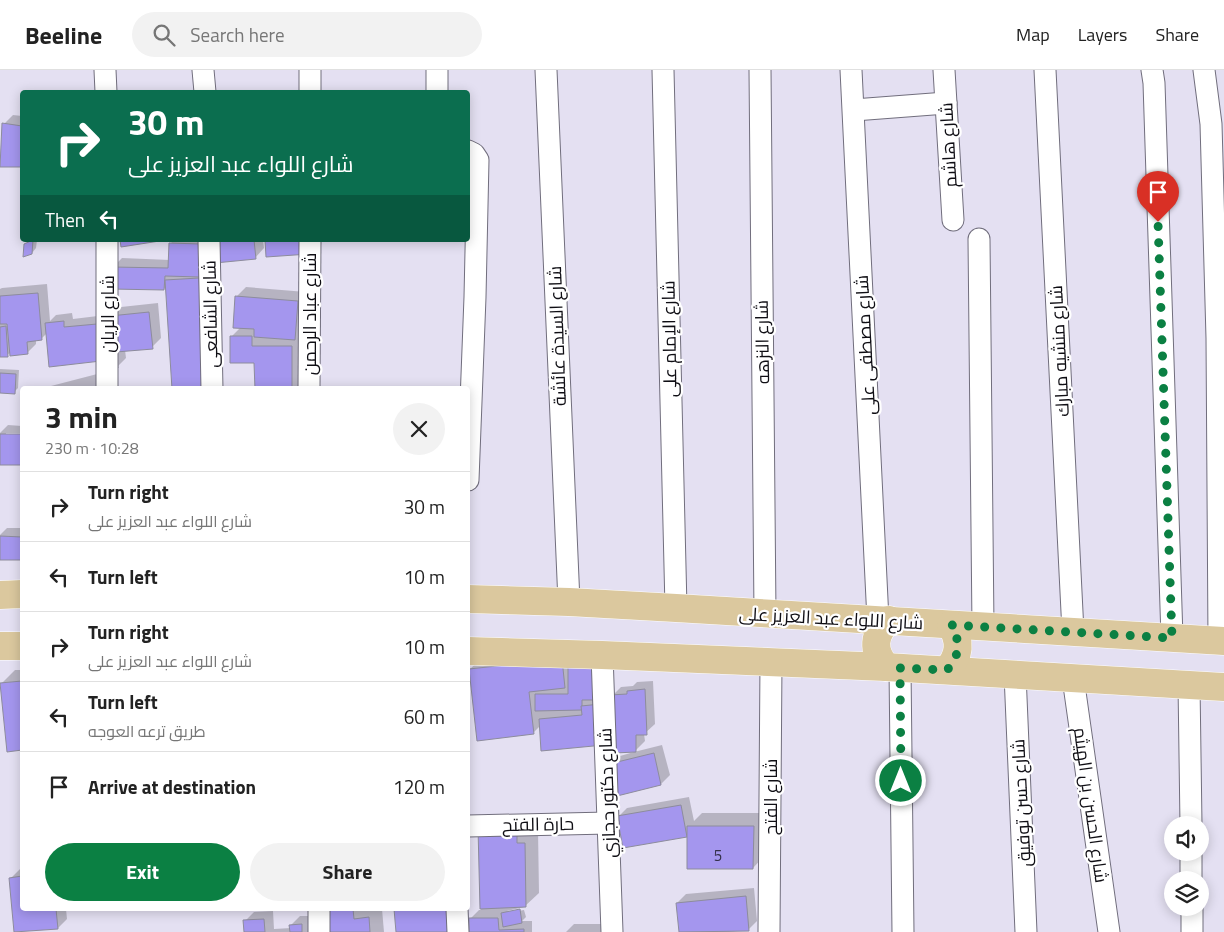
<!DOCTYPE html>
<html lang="en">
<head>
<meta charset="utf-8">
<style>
  :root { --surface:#fff; --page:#f2f2f2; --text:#222; --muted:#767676; --line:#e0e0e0; --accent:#0b8043 }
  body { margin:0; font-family:"Titillium Web",Cairo,sans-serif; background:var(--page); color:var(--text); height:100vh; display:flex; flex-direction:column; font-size:19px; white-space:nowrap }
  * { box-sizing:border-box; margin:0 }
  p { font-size:16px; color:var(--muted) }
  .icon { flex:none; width:28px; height:28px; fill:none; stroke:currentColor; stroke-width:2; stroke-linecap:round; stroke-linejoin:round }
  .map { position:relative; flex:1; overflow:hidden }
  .panel { position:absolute; left:20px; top:316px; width:450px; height:525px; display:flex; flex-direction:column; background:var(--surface); border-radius:5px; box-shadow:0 2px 12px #0003 }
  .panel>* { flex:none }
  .top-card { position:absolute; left:20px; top:20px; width:450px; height:152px; border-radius:5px; box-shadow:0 2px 12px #0003; background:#0b6e4f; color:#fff; overflow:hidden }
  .tools { position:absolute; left:1164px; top:746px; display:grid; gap:10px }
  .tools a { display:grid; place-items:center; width:45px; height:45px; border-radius:50%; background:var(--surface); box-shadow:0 2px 12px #0003; font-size:25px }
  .pin { position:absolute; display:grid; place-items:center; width:42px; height:42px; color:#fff; margin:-51px -21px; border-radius:50% 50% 50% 0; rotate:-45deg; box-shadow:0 0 5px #0007 }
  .pin .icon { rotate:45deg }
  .me { position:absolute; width:55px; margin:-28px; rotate:0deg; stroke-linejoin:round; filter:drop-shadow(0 0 4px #0008) }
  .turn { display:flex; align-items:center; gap:18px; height:105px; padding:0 25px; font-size:22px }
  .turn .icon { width:65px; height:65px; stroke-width:2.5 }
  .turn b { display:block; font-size:35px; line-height:42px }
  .then { display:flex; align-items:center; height:48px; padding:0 25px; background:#0003; gap:10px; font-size:19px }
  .round { display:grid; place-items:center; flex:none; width:52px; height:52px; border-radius:26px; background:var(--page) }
  .overview { display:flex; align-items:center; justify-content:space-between; height:85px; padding:0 25px }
  h1 { font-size:30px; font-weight:700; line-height:38px }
  .primary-button { display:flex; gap:10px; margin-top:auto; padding:10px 25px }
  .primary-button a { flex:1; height:58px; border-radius:30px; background:var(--accent); color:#fff; font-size:20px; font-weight:700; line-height:58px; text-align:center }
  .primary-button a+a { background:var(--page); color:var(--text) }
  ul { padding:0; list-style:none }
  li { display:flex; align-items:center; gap:15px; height:70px; padding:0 25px; border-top:1px solid var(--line) }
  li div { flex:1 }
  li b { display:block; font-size:19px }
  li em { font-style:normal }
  header { display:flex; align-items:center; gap:30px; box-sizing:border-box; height:70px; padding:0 25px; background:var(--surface); border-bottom:1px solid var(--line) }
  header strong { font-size:24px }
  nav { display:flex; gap:28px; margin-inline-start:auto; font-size:18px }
  .search { width:350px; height:45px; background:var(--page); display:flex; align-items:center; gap:12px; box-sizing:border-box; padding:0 18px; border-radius:28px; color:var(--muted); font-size:19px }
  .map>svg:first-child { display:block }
</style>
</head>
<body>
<header>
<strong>Beeline</strong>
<div class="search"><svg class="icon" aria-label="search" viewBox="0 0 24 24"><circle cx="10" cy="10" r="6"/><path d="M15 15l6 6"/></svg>Search here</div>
<nav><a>Map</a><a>Layers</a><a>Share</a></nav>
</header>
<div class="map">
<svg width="1224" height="862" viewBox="0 0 1224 862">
  <rect width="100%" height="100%" fill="#e4e0f2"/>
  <g fill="#0003">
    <path d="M 13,45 L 22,46 L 22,96 L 1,96 L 4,54 Z"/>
    <path d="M 30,170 L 37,170 L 36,178 L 32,183 L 25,175 Z"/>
    <path d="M 174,170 L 209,170 L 219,307 L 167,216 L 164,219 L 113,197 L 122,188 L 170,190 L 170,174 Z"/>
    <path d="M 214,170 L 263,170 L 264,178 L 255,188 Z"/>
    <path d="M 47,214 L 50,251 L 56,245 L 72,243 L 73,249 L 106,245 L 109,281 L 47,263 L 41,269 L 36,270 L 36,274 L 27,283 L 11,282 L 7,285 L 0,286 L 0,219 L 2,218 Z"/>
    <path d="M 246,217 L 306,222 L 305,319 L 256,319 L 256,291 L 231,267 L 241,257 L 237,226 Z"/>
    <path d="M 158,233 L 161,268 L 152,277 L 125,280 L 126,288 L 117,297 L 112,246 L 121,237 Z"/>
    <path d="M 0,299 L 19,300 L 18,318 L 14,322 L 0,322 Z"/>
    <path d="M 101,303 L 105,319 L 48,319 L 51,316 Z"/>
    <path d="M 8,355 L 22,356 L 22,363 L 6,363 L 6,365 L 22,366 L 22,394 L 0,393 L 0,363 Z"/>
    <path d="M 7,458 L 22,458 L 22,489 L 0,489 L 0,465 Z"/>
    <path d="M 575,576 L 610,628 L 621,617 L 633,616 L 637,612 L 653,611 L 655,654 L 644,664 L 645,671 L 634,682 L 662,675 L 670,705 L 661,714 L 611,695 L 620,686 L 634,682 L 540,656 L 533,663 L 470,599 L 484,586 Z"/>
    <path d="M 15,600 L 22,600 L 22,679 L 8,680 L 1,614 Z"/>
    <path d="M 689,727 L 694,751 L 702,743 L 767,743 L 766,784 L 753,798 L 689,763 L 686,766 L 618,747 L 627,738 Z"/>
    <path d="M 479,759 L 538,760 L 539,823 L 524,837 L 507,841 L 507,843 L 524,840 L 526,847 L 522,851 L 532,851 L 532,862 L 397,862 L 395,839 L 468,839 L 468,835 L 469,850 L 479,840 L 481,840 Z"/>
    <path d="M 20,799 L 22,799 L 22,839 L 66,839 L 67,849 L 58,858 L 15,861 L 11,808 Z"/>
    <path d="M 754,818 L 757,851 L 748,860 L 728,862 L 680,862 L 677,833 L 686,824 Z"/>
    <path d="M 325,839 L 382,839 L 384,862 L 327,862 Z"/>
    <path d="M 273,841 L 274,859 L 291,858 L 291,855 L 300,846 L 310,846 L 311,862 L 245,862 L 245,851 L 254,842 Z"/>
    <path d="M 574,854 L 601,854 L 601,862 L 566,862 Z"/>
  </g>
  <g fill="#a496ee" stroke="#8d8c9c">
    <path d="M 2,53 L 22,56 L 22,97 L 0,97 Z"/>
    <path d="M 33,170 L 32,184 L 23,187 L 24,174 Z"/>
    <path d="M 120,170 L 166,170 L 121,177 Z"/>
    <path d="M 213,170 L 254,170 L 256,189 L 215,193 Z"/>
    <path d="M 265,170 L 309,170 L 309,184 L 266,187 Z"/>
    <path d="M 169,173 L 201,174 L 200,207 L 165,206 L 164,220 L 111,219 L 112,197 L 168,198 Z"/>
    <path d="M 199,208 L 206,319 L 172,319 L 165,210 Z"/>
    <path d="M 38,223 L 42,270 L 27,272 L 28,284 L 10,286 L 7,254 L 0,254 L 0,226 Z"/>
    <path d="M 235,226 L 298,231 L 295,270 L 254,267 L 254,259 L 233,258 Z"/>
    <path d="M 149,242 L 153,279 L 116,282 L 118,298 L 115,299 L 110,246 Z"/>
    <path d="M 64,251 L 64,257 L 97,254 L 101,291 L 49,297 L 45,253 Z"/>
    <path d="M 6,256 L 8,287 L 0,287 L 0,257 Z"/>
    <path d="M 230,266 L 252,266 L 252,276 L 292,276 L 292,319 L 255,319 L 254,293 L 230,293 Z"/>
    <path d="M 0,303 L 16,304 L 15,324 L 0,323 Z"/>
    <rect x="0" y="364" width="22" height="31"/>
    <path d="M 0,466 L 22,467 L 22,490 L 0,490 Z"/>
    <path d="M 562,589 L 565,618 L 529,622 L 534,664 L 477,671 L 469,599 Z"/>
    <path d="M 568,597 L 596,597 L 596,630 L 582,630 L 582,640 L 535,641 L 535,624 L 568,624 Z"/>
    <path d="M 22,611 L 22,680 L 7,682 L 0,613 Z"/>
    <path d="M 645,619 L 647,665 L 636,665 L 636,682 L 614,683 L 610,625 L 627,624 L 627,621 Z"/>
    <path d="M 601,634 L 604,675 L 541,681 L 539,649 L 582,645 L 581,636 Z"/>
    <path d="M 654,683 L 661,715 L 617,726 L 609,694 Z"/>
    <path d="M 681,735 L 687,767 L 623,778 L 617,746 Z"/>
    <path d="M 687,756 L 754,756 L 753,799 L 687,799 Z"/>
    <path d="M 517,757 L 517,773 L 525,773 L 526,837 L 480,839 L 478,758 Z"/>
    <path d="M 22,806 L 22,839 L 56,839 L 58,859 L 14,862 L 9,808 Z"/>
    <path d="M 746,826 L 749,861 L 679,862 L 676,833 Z"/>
    <path d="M 324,839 L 353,839 L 354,849 L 369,847 L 370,862 L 325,862 Z"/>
    <path d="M 394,839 L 454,839 L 456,862 L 396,862 Z"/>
    <path d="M 520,839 L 522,853 L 503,857 L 501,843 Z"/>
    <path d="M 469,848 L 498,848 L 499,860 L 524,859 L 524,862 L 469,862 Z"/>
    <path d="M 264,849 L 265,862 L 244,862 L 243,850 Z"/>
    <path d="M 302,854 L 302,862 L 290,862 L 289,855 Z"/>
  </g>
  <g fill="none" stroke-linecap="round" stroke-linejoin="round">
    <defs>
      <g id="minor">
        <path d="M 105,0 L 106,22"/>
        <path d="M 203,0 L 205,22"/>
        <path d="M 437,0 L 437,22"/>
        <path d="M 546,0 L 569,532"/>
        <path d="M 663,0 L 676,538"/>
        <path d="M 760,0 L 765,544"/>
        <path d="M 851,0 L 878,550"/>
        <path d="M 944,0 L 953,150"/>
        <path d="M 1045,0 L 1073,562"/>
        <path d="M 1152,0 L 1154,13 L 1172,568"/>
        <path d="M 1204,0 L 1211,54 L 1217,268 L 1219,571"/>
        <path d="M 310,22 L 310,0"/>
        <path d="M 854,40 L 946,33"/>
        <path d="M 468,81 L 474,84 L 478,90 L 475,227 L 468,410"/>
        <path d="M 979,169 L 983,557"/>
        <path d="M 107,170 L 107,319"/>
        <path d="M 209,170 L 212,319"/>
        <path d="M 309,319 L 310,170"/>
        <path d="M 602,585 L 612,862"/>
        <path d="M 900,598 L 903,862"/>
        <path d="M 1015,604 L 1026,862"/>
        <path d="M 1073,608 L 1109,862"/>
        <path d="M 1189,614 L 1191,755"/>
        <path d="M 468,756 L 608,753"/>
        <path d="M 1191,782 L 1191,810"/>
        <path d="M 1192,838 L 1192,862"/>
        <path d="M 319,839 L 319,862"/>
        <path d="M 457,839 L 458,862"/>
        <path d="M 769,862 L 771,592"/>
      </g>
      <g id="primary">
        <path d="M 0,525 L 22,524"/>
        <path d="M 468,529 L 569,532 L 676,538 L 1224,571"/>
        <path d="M 0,576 L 22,576"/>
        <path d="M 468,581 L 602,585 L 886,597 L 1224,617"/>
        <path d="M 886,597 C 872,581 873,564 889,550"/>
        <path d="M 947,600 C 960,586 961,571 951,555"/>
      </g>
    </defs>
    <use href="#minor" stroke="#716e7d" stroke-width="23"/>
    <use href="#primary" stroke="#fff" stroke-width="29"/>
    <use href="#minor" stroke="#fff" stroke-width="21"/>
    <use href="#primary" stroke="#dbc89e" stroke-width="28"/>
  </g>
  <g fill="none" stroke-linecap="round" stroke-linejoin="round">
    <path stroke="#0b8043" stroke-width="9" stroke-dasharray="0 16.2" d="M 901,711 L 900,598 L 947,600 C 960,586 961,571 951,555 L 1172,568 L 1158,152"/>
  </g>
  <g text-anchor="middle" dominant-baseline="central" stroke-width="4.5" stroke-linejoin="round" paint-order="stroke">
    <g font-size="15" fill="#34304a">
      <text x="718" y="785">5</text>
    </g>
    <g font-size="18" fill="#0f0e14" stroke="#fff">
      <text transform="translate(948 75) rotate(-93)">شارع هاشم</text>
      <text transform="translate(107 244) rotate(-90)">شارع الريان</text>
      <text transform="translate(210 244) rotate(-91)">شارع الشافعى</text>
      <text transform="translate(309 244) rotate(-90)">شارع عباد الرحمن</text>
      <text transform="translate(557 266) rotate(-92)">شارع السيدة عائشة</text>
      <text transform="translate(669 269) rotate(-91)">شارع الإمام على</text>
      <text transform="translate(762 272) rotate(-91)">شارع النزهه</text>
      <text transform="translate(865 275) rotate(-93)">شارع مصطفى على</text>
      <text transform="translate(1059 281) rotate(-93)">شارع منشيه مبارك</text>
      <text transform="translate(831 548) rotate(3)">شارع اللواء عبد العزيز على</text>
      <text transform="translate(607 723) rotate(-92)">شارع دكتور حجازي</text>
      <text transform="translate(770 727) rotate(-90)">شارع الفتح</text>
      <text transform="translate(1021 733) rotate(-93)">شارع حسن توفيق</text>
      <text transform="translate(1091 735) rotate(82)">شارع الحسن بن الهيثم</text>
      <text transform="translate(538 754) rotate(-1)">حارة الفتح</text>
    </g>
  </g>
</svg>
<div class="tools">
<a><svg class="icon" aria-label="sound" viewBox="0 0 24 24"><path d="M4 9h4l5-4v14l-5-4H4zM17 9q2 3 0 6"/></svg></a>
<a><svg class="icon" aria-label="layers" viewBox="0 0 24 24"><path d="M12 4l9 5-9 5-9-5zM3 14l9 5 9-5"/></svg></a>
</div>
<div class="pin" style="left:1158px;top:152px;background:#d93025"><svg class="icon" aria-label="arrive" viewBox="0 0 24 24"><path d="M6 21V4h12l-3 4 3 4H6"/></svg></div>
<svg class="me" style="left:901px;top:711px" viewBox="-20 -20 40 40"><circle r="17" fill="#0b8043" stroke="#fff" stroke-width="3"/><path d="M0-11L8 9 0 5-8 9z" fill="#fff"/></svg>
<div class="top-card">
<div class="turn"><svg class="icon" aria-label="right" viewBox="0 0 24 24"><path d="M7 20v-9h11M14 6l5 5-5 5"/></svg><div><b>30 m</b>شارع اللواء عبد العزيز على</div></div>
<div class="then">Then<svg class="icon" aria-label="left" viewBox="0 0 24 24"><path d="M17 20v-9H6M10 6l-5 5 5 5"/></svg></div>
</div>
<section class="panel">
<div class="overview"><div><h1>3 min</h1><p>230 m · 10:28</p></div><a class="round"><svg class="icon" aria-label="close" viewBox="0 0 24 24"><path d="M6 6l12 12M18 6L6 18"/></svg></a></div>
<ul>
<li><svg class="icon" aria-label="right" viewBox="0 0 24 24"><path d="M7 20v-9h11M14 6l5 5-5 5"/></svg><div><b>Turn right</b><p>شارع اللواء عبد العزيز على</p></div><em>30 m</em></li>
<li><svg class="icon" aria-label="left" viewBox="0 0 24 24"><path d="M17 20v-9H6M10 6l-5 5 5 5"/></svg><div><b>Turn left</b></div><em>10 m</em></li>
<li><svg class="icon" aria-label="right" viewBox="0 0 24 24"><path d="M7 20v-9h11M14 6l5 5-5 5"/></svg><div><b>Turn right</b><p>شارع اللواء عبد العزيز على</p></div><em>10 m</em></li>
<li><svg class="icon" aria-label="left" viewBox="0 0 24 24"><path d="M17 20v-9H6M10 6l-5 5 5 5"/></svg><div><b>Turn left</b><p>طريق ترعه العوجه</p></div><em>60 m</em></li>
<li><svg class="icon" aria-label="arrive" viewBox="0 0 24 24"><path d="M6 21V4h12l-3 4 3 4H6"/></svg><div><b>Arrive at destination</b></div><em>120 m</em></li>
</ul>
<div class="primary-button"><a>Exit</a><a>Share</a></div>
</section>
</div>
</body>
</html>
